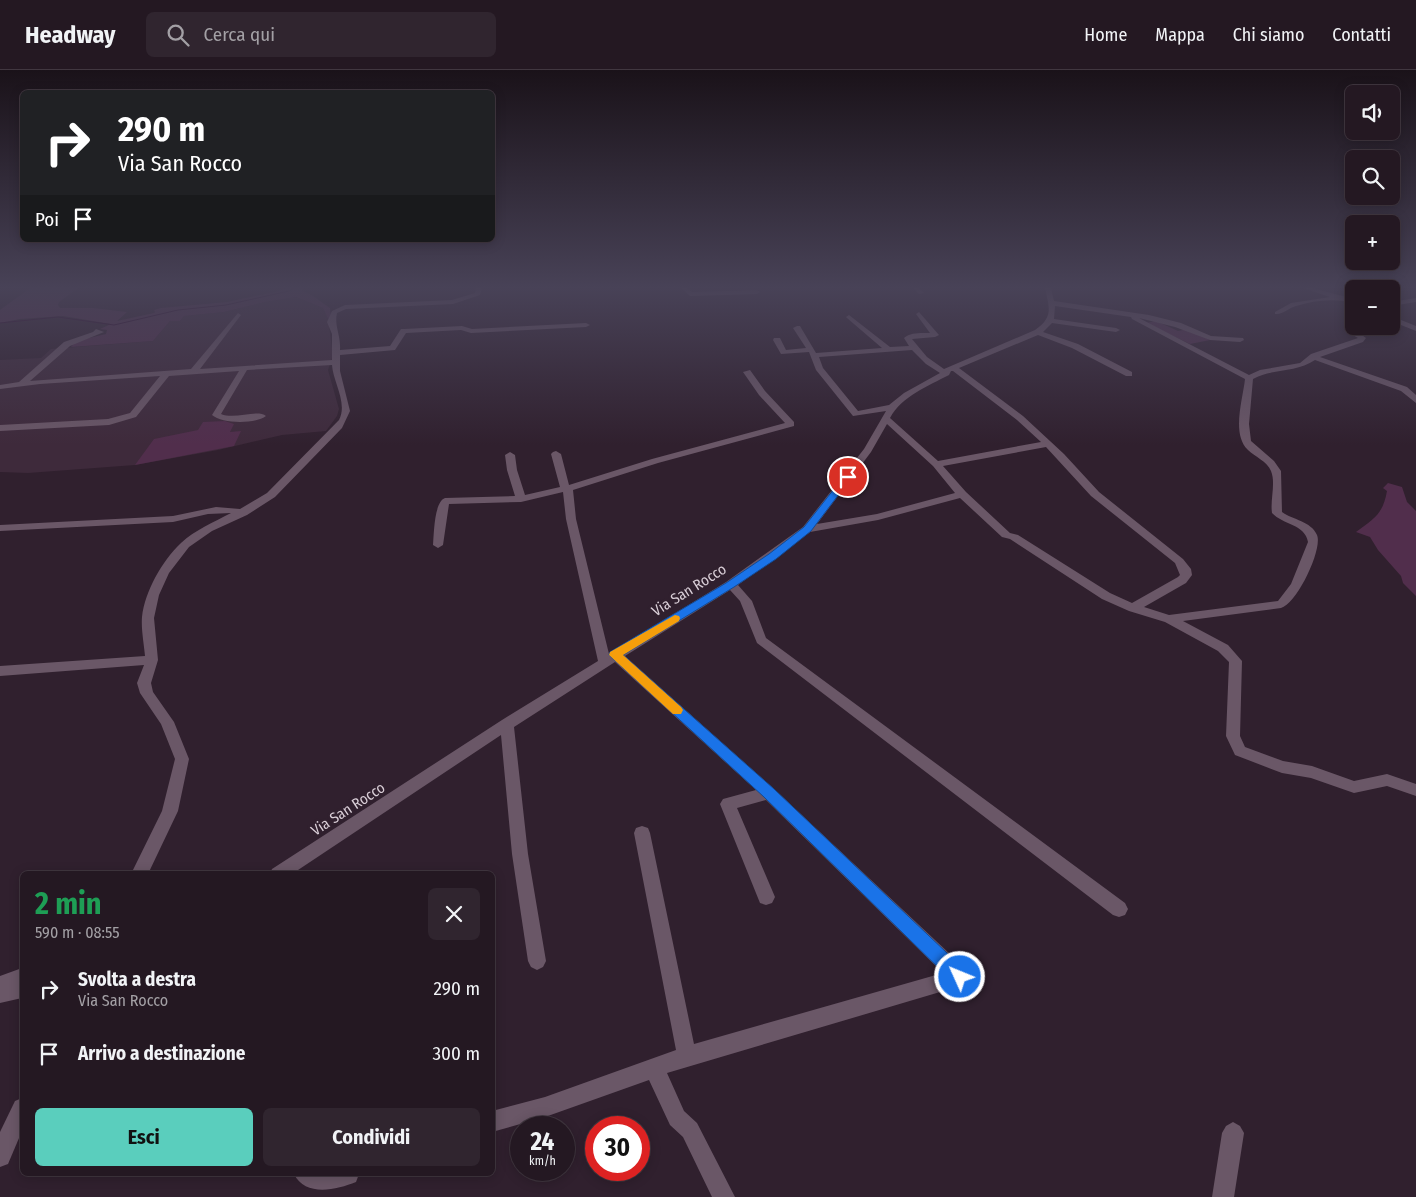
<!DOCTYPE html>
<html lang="it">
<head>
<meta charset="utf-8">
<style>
  :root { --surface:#241822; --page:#30252f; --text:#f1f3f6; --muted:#a3a0a5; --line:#413740; --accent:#5acebd }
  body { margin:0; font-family:"Fira Sans Condensed",sans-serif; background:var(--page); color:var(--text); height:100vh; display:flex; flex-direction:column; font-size:19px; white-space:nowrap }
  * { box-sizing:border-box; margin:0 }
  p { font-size:16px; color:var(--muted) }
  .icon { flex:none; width:28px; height:28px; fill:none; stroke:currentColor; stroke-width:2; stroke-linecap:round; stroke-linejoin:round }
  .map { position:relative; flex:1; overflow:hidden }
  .details { position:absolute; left:20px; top:801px; width:475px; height:305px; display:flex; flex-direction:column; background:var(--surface); border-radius:8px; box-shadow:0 2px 12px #0003,0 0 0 1px var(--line) }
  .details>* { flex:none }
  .banner { position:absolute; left:20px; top:20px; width:475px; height:152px; border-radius:8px; box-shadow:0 2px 12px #0003,0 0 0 1px var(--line); background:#202124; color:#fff; overflow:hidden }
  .buttons { position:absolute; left:1345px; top:15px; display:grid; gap:10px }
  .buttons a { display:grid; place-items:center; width:55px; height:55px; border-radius:8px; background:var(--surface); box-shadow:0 2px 12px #0003,0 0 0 1px var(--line); font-size:25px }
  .speed { position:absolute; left:510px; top:1046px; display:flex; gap:10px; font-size:25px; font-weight:700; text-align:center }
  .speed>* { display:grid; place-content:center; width:65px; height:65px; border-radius:50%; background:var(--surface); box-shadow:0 2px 12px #0003,0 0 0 1px var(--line); line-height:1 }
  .speed small { font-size:12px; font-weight:400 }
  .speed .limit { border:8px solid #d22; background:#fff; color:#111 }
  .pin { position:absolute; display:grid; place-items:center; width:42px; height:42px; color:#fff; margin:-21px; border:2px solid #fff; border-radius:50%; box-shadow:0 1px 5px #0007 }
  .me { position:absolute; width:55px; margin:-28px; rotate:314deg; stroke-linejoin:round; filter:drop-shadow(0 0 4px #0008) }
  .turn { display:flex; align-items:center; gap:18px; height:105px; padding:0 15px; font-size:22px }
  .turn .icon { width:65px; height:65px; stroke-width:2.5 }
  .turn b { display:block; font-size:35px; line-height:42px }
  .then { display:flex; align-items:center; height:48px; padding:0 15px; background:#0003; gap:10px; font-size:19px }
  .round { display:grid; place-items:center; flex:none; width:52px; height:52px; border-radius:8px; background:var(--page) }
  .summary { display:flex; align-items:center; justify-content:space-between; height:85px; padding:0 15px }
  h1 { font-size:30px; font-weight:700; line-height:38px; color:#1e9e55 }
  .primary-button { display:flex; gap:10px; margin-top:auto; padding:10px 15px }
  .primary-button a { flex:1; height:58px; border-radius:8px; background:var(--accent); color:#111; font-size:20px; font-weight:700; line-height:58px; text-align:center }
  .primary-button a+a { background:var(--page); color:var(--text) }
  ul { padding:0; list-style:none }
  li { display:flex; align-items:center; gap:15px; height:65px; padding:0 15px }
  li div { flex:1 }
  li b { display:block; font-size:19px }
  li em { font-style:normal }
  header { display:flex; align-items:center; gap:30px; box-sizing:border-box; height:70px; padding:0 25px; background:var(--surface); border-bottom:1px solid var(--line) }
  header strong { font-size:24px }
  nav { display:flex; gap:28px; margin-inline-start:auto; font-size:18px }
  .search { width:350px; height:45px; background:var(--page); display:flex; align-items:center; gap:12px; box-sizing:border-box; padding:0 18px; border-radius:8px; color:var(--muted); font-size:19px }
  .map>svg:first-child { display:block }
</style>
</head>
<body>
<header>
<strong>Headway</strong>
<div class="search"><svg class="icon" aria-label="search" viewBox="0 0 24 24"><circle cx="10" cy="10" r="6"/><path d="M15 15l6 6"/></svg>Cerca qui</div>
<nav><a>Home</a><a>Mappa</a><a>Chi siamo</a><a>Contatti</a></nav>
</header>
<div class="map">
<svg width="1416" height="1127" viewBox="0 0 1416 1127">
  <rect width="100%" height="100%" fill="#30202e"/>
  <path fill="#3e2a3b" d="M 296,227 L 323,238 L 328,249 L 333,285 L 328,300 L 339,339 L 337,346 L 326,361 L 282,365 L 218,380 L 135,395 L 28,403 L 0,402 L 0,290 L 41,288 L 51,279 L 153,271 L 170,251 L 180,251 L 184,246 L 224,242 L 265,232 Z"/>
  <g fill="#512e4c">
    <path d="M 30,218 L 78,218 L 59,232 L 58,235 L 60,238 L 93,238 L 127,242 L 117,251 L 154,243 L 155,242 L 154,240 L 161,238 L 227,232 L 279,221 L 287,218 L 303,218 L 302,221 L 310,224 L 330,238 L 331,247 L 328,249 L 323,238 L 296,227 L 265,232 L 224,242 L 184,246 L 180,251 L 170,251 L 153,271 L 71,277 L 76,271 L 106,264 L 107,260 L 100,259 L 111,254 L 63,246 L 20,249 L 0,253 L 0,240 Z"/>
    <path d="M 1156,251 L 1178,261 L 1188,259 L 1210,270 L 1190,274 L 1146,253 Z"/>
    <path d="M 225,351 L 234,354 L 230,362 L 241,361 L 234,376 L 135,395 L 154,369 L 198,360 L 203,352 Z"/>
    <path d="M 1388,413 L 1402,417 L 1407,432 L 1416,441 L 1416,526 L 1403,513 L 1401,506 L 1378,480 L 1370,467 L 1356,462 C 1374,449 1383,444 1387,421 L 1383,418 Z"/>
  </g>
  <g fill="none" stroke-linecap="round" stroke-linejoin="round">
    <path stroke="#290026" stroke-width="1" d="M 0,253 L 58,247 L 114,255 L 178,240 L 226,235 L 289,221 L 294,218"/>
    <g fill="#6a5767" fill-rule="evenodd">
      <path d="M 476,218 L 482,218 L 480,225 L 453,234 L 346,239 L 337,243 C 334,256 341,265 340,280 L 390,276 L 401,259 L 404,259 L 462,256 L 472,259 L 586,253 L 590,255 L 586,257 L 471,263 L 461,260 L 406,263 L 395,280 L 340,285 L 340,301 L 350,341 L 342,358 L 275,427 L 247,445 L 212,461 L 189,477 L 169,503 L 159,525 L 154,548 L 158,590 L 151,613 L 153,622 L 174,652 L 189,689 L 178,741 L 148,804 L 131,804 L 162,741 L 175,689 L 161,654 L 140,623 L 137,613 L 144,595 L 0,606 L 0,596 L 145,586 C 144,574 141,559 142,547 C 145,521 162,491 181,473 C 195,460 214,452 231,443 L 208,444 L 173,452 L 0,461 L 0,455 L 173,446 L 216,437 L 240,439 L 267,423 L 339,350 C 348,333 333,312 332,295 L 247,300 L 221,344 C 235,350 257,339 266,346 C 256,354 222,354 212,345 L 239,301 L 169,306 L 136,347 L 109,355 L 0,361 L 0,355 L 108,349 L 130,343 L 160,306 L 40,314 L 0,319 L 0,315 L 19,312 L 64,272 L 93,262 L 96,259 L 104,262 L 70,276 L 30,311 L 191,299 L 238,243 L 241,245 L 200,299 L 332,290 L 332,264 L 327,252 L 332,241 L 345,235 L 452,230 L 475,223 Z"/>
      <path d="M 681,218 L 687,218 L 692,222 L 757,220 L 760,222 L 757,224 L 690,226 Z"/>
      <path d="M 913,218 L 919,218 L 924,223 L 919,224 Z"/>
      <path d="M 1045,218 L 1051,218 L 1054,231 L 1149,245 L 1181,253 L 1211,266 L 1243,268 L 1244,270 L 1240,272 L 1210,270 L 1175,257 L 1139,248 L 1249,305 L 1260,300 L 1300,293 L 1311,284 L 1358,268 L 1346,261 L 1346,257 L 1372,256 L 1355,260 L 1366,268 L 1363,272 L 1320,287 L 1407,317 L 1416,325 L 1416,333 L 1401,321 L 1315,290 C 1296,303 1273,298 1253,309 L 1249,354 L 1251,371 L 1274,391 L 1281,401 L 1282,442 C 1293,450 1311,451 1317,465 C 1323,479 1297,534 1281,538 L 1183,551 L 1228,575 L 1242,591 L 1240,666 L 1245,677 L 1283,691 L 1312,696 L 1354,711 L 1387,704 L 1416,714 L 1416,726 L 1387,716 L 1354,723 L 1311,708 L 1282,703 L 1235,685 L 1226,666 L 1229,592 L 1218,581 L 1165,552 L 1129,541 L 1102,529 L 1010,469 L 1002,467 L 960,428 L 878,450 L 810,462 L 738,515 L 752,531 L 766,568 L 1125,833 L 1128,839 L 1125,845 L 1119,847 L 1113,845 L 757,573 L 740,531 L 730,520 L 625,586 L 774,719 L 967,900 L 969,907 L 967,914 L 667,1003 L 684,1041 L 697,1053 L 735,1127 L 712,1127 L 683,1067 L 670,1055 L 649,1010 L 545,1047 L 492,1062 L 492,1041 L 545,1027 L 676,980 L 634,763 L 636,758 L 642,756 L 648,758 L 650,763 L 694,974 L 943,903 L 766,730 L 737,738 L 775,827 L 772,833 L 766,835 L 760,833 L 720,734 L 723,729 L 756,720 L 615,592 L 514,657 L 528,784 L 546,891 L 543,897 L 537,900 L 531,897 L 528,891 L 512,784 L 501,665 L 292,804 L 270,804 L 272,799 L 502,650 L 598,591 L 566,449 L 563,422 L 521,432 L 449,434 L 443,475 L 438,478 L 433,475 C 434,464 434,432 445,428 L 515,426 L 507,400 L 505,385 L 510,382 L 515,385 L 517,400 L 525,425 L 560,417 L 551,384 L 553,382 L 556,381 L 561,384 L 569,415 L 652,389 L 785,353 L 759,325 L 743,302 L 750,300 L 765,321 L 794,352 L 794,356 L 658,393 L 573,420 L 576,449 L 609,584 L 726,512 L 803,457 L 864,379 L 886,341 L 853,346 L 816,300 L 809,282 L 781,284 L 773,270 L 774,268 L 780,268 L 786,280 L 806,278 L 793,258 L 797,256 L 800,256 L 816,283 L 882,278 L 847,248 L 846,247 L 849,245 L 890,277 L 909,276 L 904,268 C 911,262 921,263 930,263 L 916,244 L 919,242 L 939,265 L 935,267 L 912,269 L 927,287 L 944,299 L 1035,260 C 1054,247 1049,237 1045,218 ZM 1055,236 L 1131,247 L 1132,249 L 1245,309 C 1243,329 1231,364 1248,380 C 1255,387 1267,391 1271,401 C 1276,413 1270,430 1272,443 C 1283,455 1305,454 1308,472 L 1291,514 L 1278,531 L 1169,545 L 1144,537 L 1186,513 L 1192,505 L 1191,499 L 1183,489 L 1099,422 L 1064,384 L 1023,346 L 959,298 L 1038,265 L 1072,278 L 1126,306 L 1132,306 L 1132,302 L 1078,274 L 1043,262 L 1052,253 L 1116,262 L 1120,260 L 1116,258 L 1054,249 ZM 912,280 L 926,294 L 940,303 L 904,323 L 889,335 L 858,341 L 823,298 L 819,287 ZM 951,301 L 953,301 L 1017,350 L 1041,372 L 938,391 L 890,348 C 902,326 928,316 949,305 ZM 887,354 L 933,396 L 955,423 L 877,444 L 817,454 L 871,382 ZM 1046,377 L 1091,426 L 1175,493 L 1180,505 L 1178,507 L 1132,533 L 1110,523 L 1018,465 L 1010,463 L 966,422 L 943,396 Z"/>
      <path d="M 1303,218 L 1312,218 L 1354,229 L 1354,233 C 1336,228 1314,230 1296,236 C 1288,238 1283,245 1275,244 L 1275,242 L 1291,233 L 1330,227 Z"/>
      <path d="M 1416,228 L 1416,232 L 1391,236 L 1391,232 Z"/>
      <path d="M 1391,246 L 1416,256 L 1416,261 L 1391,251 Z"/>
      <path d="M 22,898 L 22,928 L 0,933 L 0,906 Z"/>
      <path d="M 22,1028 L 22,1061 L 8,1094 L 0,1097 L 0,1062 L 15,1031 Z"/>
      <path d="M 1233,1052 L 1240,1056 L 1244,1063 L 1234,1127 L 1212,1127 L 1222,1063 L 1226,1056 Z"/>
      <path d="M 294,1104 L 359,1104 L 356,1112 C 336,1120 305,1127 294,1104 Z"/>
    </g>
  </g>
  <linearGradient id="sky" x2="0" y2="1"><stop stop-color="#1a1219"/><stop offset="0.58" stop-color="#484257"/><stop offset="1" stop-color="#484257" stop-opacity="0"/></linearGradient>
  <rect width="1416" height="375" fill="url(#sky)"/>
  <path fill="#1a73e8" stroke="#114b97" d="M 848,404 L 852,407 L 811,461 L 776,489 L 734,517 L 623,585 L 774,719 L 966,901 L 968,907 L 966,913 L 960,915 L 954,913 L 764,727 L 609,585 L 610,582 L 726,513 L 769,484 L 804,457 L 845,405 Z"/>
  <path fill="#f59e0b" d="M 675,545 L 679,546 L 680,548 L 679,551 L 623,585 L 681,637 L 683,640 L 681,644 L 673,644 L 609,585 L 610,582 Z"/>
  <g text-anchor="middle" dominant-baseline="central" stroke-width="5" stroke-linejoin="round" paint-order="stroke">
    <g font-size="15" fill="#d9ced7" stroke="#30202e">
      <text transform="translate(689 520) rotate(-32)">Via San Rocco</text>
      <text transform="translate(348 739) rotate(-33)">Via San Rocco</text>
    </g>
  </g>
</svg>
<div class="buttons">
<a><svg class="icon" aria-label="sound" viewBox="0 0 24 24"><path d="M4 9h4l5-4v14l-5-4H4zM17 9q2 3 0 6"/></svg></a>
<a><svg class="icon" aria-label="search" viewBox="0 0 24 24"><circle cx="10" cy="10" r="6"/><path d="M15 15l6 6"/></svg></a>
<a>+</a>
<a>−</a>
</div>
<div class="speed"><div>24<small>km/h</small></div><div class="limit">30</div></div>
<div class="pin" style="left:848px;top:407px;background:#d93025"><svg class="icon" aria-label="arrive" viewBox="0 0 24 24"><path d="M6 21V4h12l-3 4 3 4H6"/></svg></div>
<svg class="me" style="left:960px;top:907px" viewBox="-20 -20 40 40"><circle r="17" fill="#1a73e8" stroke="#fff" stroke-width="3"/><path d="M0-11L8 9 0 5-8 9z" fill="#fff"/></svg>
<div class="banner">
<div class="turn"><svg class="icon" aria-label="right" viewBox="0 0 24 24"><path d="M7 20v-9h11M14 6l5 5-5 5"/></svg><div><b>290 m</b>Via San Rocco</div></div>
<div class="then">Poi<svg class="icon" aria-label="arrive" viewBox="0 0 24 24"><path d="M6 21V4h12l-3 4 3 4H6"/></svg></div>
</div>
<section class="details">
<div class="summary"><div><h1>2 min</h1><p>590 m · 08:55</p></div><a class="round"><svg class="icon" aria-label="close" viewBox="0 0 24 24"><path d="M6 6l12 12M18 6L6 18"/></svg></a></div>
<ul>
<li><svg class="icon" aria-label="right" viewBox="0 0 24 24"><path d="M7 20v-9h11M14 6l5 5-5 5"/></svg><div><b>Svolta a destra</b><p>Via San Rocco</p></div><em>290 m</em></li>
<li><svg class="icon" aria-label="arrive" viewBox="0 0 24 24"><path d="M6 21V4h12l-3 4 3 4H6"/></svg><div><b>Arrivo a destinazione</b></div><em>300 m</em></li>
</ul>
<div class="primary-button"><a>Esci</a><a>Condividi</a></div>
</section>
</div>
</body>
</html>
